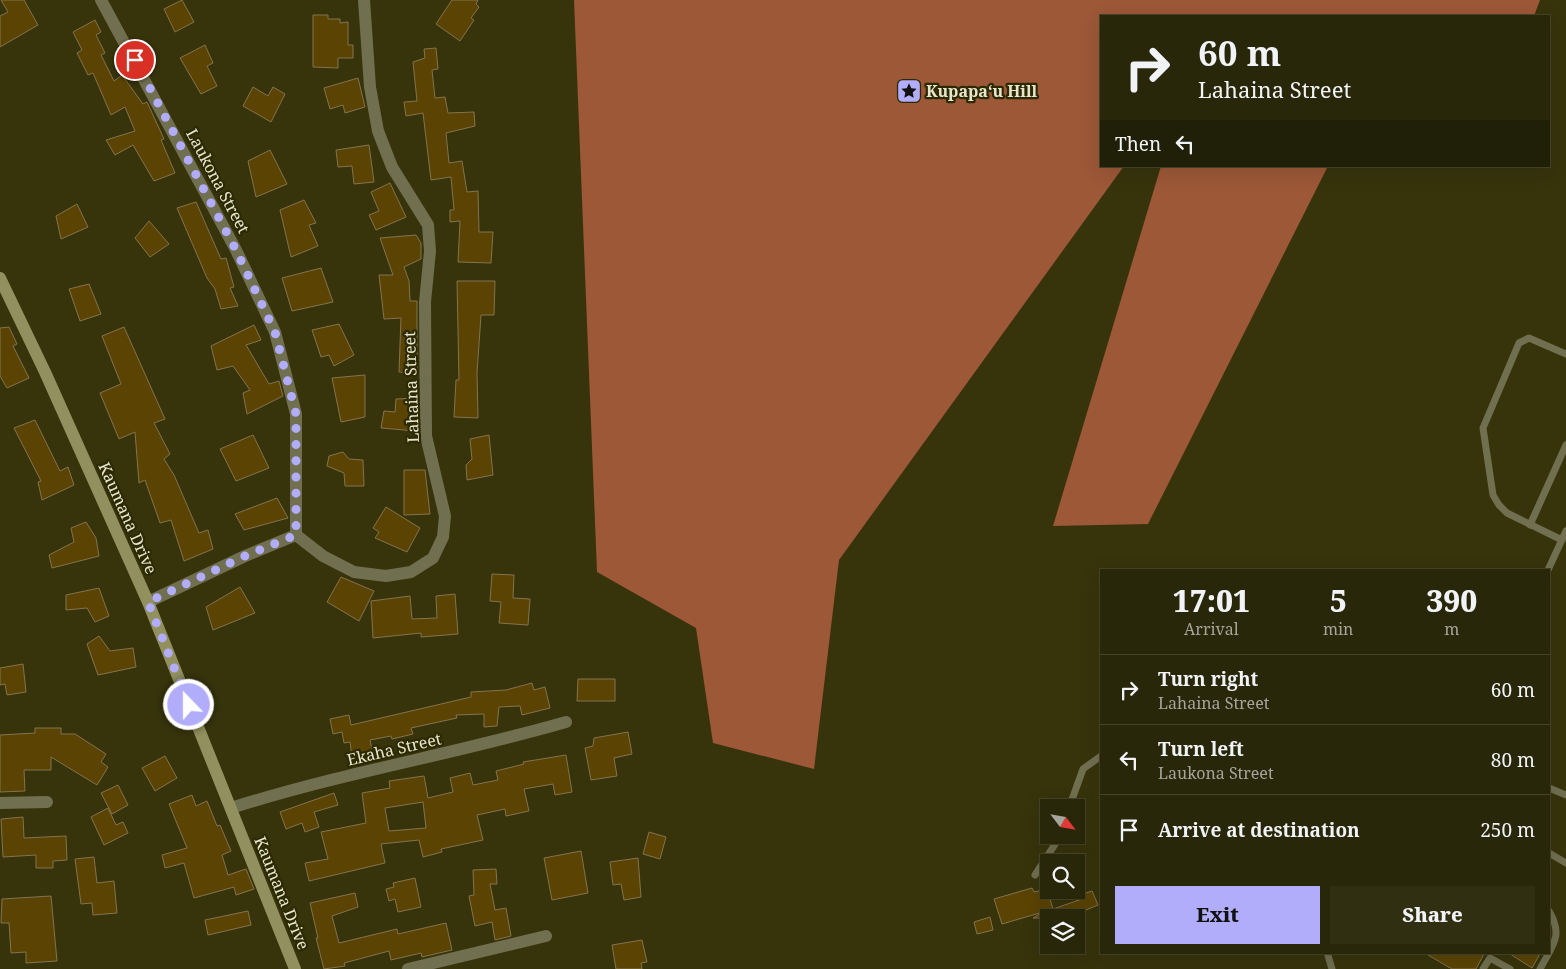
<!DOCTYPE html>
<html lang="en">
<head>
<meta charset="utf-8">
<style>
  :root { --surface:#292709; --page:#312f12; --text:#f1f3f6; --muted:#a5a59c; --line:#45442a; --accent:#b1adfa }
  body { margin:0; font-family:"Noto Serif",serif; background:var(--page); color:var(--text); height:100vh; display:flex; flex-direction:column; font-size:19px; white-space:nowrap }
  * { box-sizing:border-box; margin:0 }
  p { font-size:16px; color:var(--muted) }
  .icon { flex:none; width:28px; height:28px; fill:none; stroke:currentColor; stroke-width:2; stroke-linecap:round; stroke-linejoin:round }
  .map { position:relative; flex:1; overflow:hidden }
  .sheet { position:absolute; left:1100px; top:569px; width:450px; height:385px; display:flex; flex-direction:column; background:var(--surface); border-radius:0px; box-shadow:0 5px 20px #0002,0 0 0 1px var(--line) }
  .sheet>* { flex:none }
  .guide { position:absolute; left:1100px; top:15px; width:450px; height:152px; border-radius:0px; box-shadow:0 5px 20px #0002,0 0 0 1px var(--line); background:#292709; color:var(--text); overflow:hidden }
  .needle { width:32px; rotate:121deg }
  .fabs { position:absolute; left:1040px; top:799px; display:grid; gap:10px }
  .fabs a { display:grid; place-items:center; width:45px; height:45px; border-radius:0px; background:var(--surface); box-shadow:0 5px 20px #0002,0 0 0 1px var(--line); font-size:25px }
  .pin { position:absolute; display:grid; place-items:center; width:42px; height:42px; color:#fff; margin:-21px; border:2px solid #fff; border-radius:50%; box-shadow:0 1px 5px #0007 }
  .me { position:absolute; width:55px; margin:-28px; rotate:338deg; stroke-linejoin:round; filter:drop-shadow(0 0 4px #0008) }
  .turn { display:flex; align-items:center; gap:18px; height:105px; padding:0 15px; font-size:22px }
  .turn .icon { width:65px; height:65px; stroke-width:2.5 }
  .turn b { display:block; font-size:35px; line-height:42px }
  .then { display:flex; align-items:center; height:48px; padding:0 15px; background:#0003; gap:10px; font-size:19px }
  .eta { display:flex; justify-content:space-evenly; align-items:center; height:85px; text-align:center }
  .eta b { font-size:30px; font-weight:800; line-height:35px }
  .button { display:flex; gap:10px; margin-top:auto; padding:10px 15px }
  .button a { flex:1; height:58px; border-radius:0px; background:var(--accent); color:#111; font-size:20px; font-weight:800; line-height:58px; text-align:center }
  .button a+a { background:var(--page); color:var(--text) }
  ul { padding:0; list-style:none }
  li { display:flex; align-items:center; gap:15px; height:70px; padding:0 15px; border-top:1px solid var(--line) }
  li div { flex:1 }
  li b { display:block; font-size:19px }
  li em { font-style:normal }
  .map>svg:first-child { display:block }
</style>
</head>
<body>
<div class="map">
<svg width="1566" height="969" viewBox="0 0 1566 969">
  <rect width="100%" height="100%" fill="#37340c"/>
  <g fill="#9c5837">
    <path d="M 574,0 L 1540,0 L 1534,16 L 1101,16 L 1101,166 L 1124,166 L 839,560 L 814,769 L 713,743 L 696,628 L 597,572 Z"/>
    <path d="M 1161,166 L 1328,166 L 1148,524 L 1053,526 Z"/>
  </g>
  <g fill="#5b4403" stroke="#84734d" fill-rule="evenodd">
    <path d="M 1,0 L 24,0 L 38,25 L 0,47 L 0,16 L 8,12 Z"/>
    <path d="M 182,0 L 194,22 L 175,32 L 164,9 Z"/>
    <path d="M 452,0 L 478,0 L 476,4 L 479,7 L 471,18 L 474,20 L 460,41 L 436,24 Z"/>
    <path d="M 313,15 L 328,15 L 328,19 L 340,19 L 340,23 L 348,22 L 348,45 L 353,45 L 353,58 L 338,58 L 338,68 L 313,67 Z"/>
    <path d="M 95,20 L 101,32 L 96,35 L 105,53 L 101,55 L 114,81 L 122,75 L 143,104 L 147,102 L 164,139 L 161,140 L 175,173 L 154,181 L 133,145 L 115,155 L 106,140 L 135,131 L 125,107 L 111,115 L 93,73 L 88,75 L 77,53 L 82,50 L 73,32 Z"/>
    <path d="M 205,45 L 213,63 L 207,66 L 217,86 L 201,94 L 180,58 Z"/>
    <path d="M 436,48 L 438,69 L 432,70 L 435,98 L 445,97 L 448,113 L 474,112 L 475,126 L 446,133 L 449,163 L 462,161 L 467,192 L 478,191 L 479,232 L 493,232 L 491,263 L 458,262 L 460,221 L 450,222 L 450,210 L 454,210 L 451,177 L 431,180 L 423,113 L 406,116 L 404,102 L 417,101 L 413,62 L 425,58 L 424,49 Z"/>
    <path d="M 358,78 L 365,107 L 345,113 L 343,105 L 330,109 L 324,88 Z"/>
    <path d="M 253,87 L 268,96 L 273,87 L 285,94 L 271,122 L 243,106 Z"/>
    <path d="M 369,145 L 374,182 L 354,184 L 352,166 L 338,167 L 336,150 Z"/>
    <path d="M 270,150 L 287,184 L 256,197 L 248,161 Z"/>
    <path d="M 390,183 L 406,217 L 376,230 L 369,215 L 379,211 L 371,192 Z"/>
    <path d="M 304,200 L 316,223 L 309,225 L 318,246 L 291,257 L 280,210 Z"/>
    <path d="M 196,202 L 221,259 L 226,258 L 234,287 L 230,288 L 238,306 L 221,309 L 215,289 L 207,278 L 177,208 Z"/>
    <path d="M 77,204 L 88,227 L 61,239 L 56,216 Z"/>
    <path d="M 149,221 L 169,244 L 150,257 L 135,238 Z"/>
    <path d="M 416,235 L 421,243 L 421,259 L 404,267 L 409,281 L 410,301 L 417,301 L 417,373 L 399,372 L 401,318 L 384,319 L 379,275 L 393,275 L 380,238 Z"/>
    <path d="M 321,268 L 333,302 L 292,311 L 282,278 Z"/>
    <path d="M 457,281 L 495,281 L 494,315 L 481,315 L 477,373 L 478,418 L 454,417 L 456,380 L 459,380 Z"/>
    <path d="M 89,284 L 101,314 L 80,321 L 69,289 Z"/>
    <path d="M 339,324 L 354,355 L 334,366 L 329,355 L 321,357 L 312,330 Z"/>
    <path d="M 254,325 L 261,340 L 246,345 L 269,384 L 279,381 L 283,396 L 247,414 L 243,393 L 250,390 L 233,366 L 217,370 L 211,346 Z"/>
    <path d="M 9,327 L 17,344 L 13,346 L 29,378 L 7,388 L 0,376 L 0,328 Z"/>
    <path d="M 124,327 L 165,419 L 154,423 L 170,454 L 164,459 L 174,475 L 199,533 L 208,530 L 213,549 L 184,561 L 171,520 L 160,523 L 145,480 L 139,483 L 135,432 L 119,439 L 100,393 L 121,384 L 102,336 Z"/>
    <path d="M 365,375 L 365,417 L 341,422 L 332,378 Z"/>
    <path d="M 417,398 L 416,431 L 381,428 L 384,411 L 395,412 L 396,399 Z"/>
    <path d="M 35,420 L 60,471 L 68,467 L 74,485 L 42,500 L 38,482 L 41,481 L 14,428 Z"/>
    <path d="M 253,435 L 269,468 L 236,481 L 220,449 Z"/>
    <path d="M 489,435 L 493,475 L 467,480 L 466,465 L 472,459 L 470,439 Z"/>
    <path d="M 343,452 L 349,459 L 363,460 L 364,486 L 345,486 L 344,473 L 327,466 L 329,456 Z"/>
    <path d="M 404,470 L 425,470 L 430,514 L 404,515 Z"/>
    <path d="M 277,498 L 288,518 L 244,530 L 235,514 Z"/>
    <path d="M 386,507 L 420,528 L 407,552 L 375,538 L 379,532 L 373,528 Z"/>
    <path d="M 86,522 L 96,538 L 99,556 L 52,568 L 49,555 L 74,542 L 71,528 Z"/>
    <path d="M 492,574 L 514,575 L 513,598 L 530,599 L 528,625 L 499,623 L 501,602 L 490,601 Z"/>
    <path d="M 341,577 L 374,591 L 359,621 L 327,602 Z"/>
    <path d="M 240,587 L 255,613 L 213,630 L 206,607 Z"/>
    <path d="M 99,588 L 109,616 L 95,622 L 87,608 L 66,610 L 66,595 Z"/>
    <path d="M 455,594 L 458,634 L 421,637 L 421,633 L 373,638 L 371,601 L 410,596 L 412,619 L 437,618 L 436,596 Z"/>
    <path d="M 99,636 L 110,651 L 133,648 L 136,667 L 98,675 L 87,644 Z"/>
    <path d="M 23,664 L 26,692 L 7,695 L 5,684 L 0,685 L 0,668 Z"/>
    <path d="M 578,679 L 615,679 L 615,701 L 577,701 Z"/>
    <path d="M 532,683 L 534,690 L 545,687 L 550,708 L 522,715 L 520,706 L 499,707 L 497,726 L 484,727 L 484,714 L 456,715 L 457,718 L 411,728 L 413,734 L 392,739 L 391,736 L 370,740 L 373,754 L 352,757 L 350,742 L 344,743 L 342,732 L 333,734 L 330,719 L 349,715 L 351,725 L 471,697 L 471,692 L 506,690 Z"/>
    <path d="M 35,728 L 61,728 L 61,734 L 75,734 L 106,754 L 101,762 L 108,767 L 97,785 L 51,757 L 51,770 L 24,770 L 25,791 L 0,792 L 0,735 L 35,733 Z"/>
    <path d="M 628,732 L 632,754 L 614,758 L 617,776 L 591,780 L 585,748 L 593,746 L 594,738 Z"/>
    <path d="M 566,755 L 572,792 L 555,795 L 553,784 L 524,789 L 529,811 L 506,816 L 505,809 L 477,815 L 483,840 L 441,849 L 442,852 L 423,857 L 419,840 L 381,844 L 385,863 L 309,881 L 305,863 L 328,859 L 321,832 L 366,823 L 362,793 L 390,788 L 389,781 L 424,776 L 428,798 L 453,792 L 450,778 L 470,773 L 473,785 L 498,780 L 496,771 L 524,764 L 523,762 ZM 423,802 L 426,828 L 389,831 L 385,808 Z"/>
    <path d="M 165,756 L 177,778 L 155,791 L 142,768 Z"/>
    <path d="M 118,785 L 128,805 L 112,814 L 101,793 Z"/>
    <path d="M 334,793 L 338,805 L 314,812 L 319,827 L 305,832 L 302,823 L 286,829 L 280,812 Z"/>
    <path d="M 192,795 L 196,806 L 207,801 L 217,826 L 220,825 L 231,851 L 222,855 L 228,875 L 246,869 L 254,889 L 236,895 L 234,887 L 194,898 L 184,863 L 165,868 L 162,855 L 187,848 L 169,804 Z"/>
    <path d="M 108,808 L 116,825 L 123,822 L 128,833 L 104,845 L 91,817 Z"/>
    <path d="M 23,817 L 24,838 L 66,836 L 67,860 L 53,861 L 53,868 L 36,868 L 36,855 L 3,857 L 1,819 Z"/>
    <path d="M 649,832 L 666,837 L 660,859 L 643,854 Z"/>
    <path d="M 581,851 L 588,893 L 552,900 L 544,858 Z"/>
    <path d="M 94,857 L 97,883 L 114,881 L 117,913 L 93,915 L 92,903 L 81,904 L 75,859 Z"/>
    <path d="M 638,858 L 641,897 L 624,900 L 621,884 L 613,885 L 610,862 Z"/>
    <path d="M 496,869 L 497,884 L 490,884 L 495,910 L 506,908 L 511,936 L 495,940 L 492,922 L 475,926 L 469,896 L 474,895 L 473,870 Z"/>
    <path d="M 415,878 L 421,907 L 398,912 L 395,899 L 389,901 L 386,889 L 394,887 L 393,883 Z"/>
    <path d="M 1032,888 L 1034,892 L 1047,889 L 1053,909 L 1082,899 L 1080,895 L 1092,891 L 1098,905 L 1067,918 L 1049,918 L 1049,928 L 1045,918 L 1033,918 L 1043,912 L 1002,924 L 994,899 Z"/>
    <path d="M 355,893 L 358,907 L 332,916 L 339,943 L 397,929 L 398,934 L 446,923 L 452,950 L 422,957 L 421,953 L 391,960 L 389,951 L 344,963 L 345,966 L 324,969 L 316,938 L 318,938 L 310,903 Z"/>
    <path d="M 51,896 L 57,961 L 26,963 L 26,952 L 11,953 L 9,923 L 1,923 L 2,899 Z"/>
    <path d="M 248,911 L 251,925 L 208,935 L 205,920 Z"/>
    <path d="M 990,917 L 993,930 L 977,934 L 974,922 Z"/>
    <path d="M 642,940 L 647,962 L 641,963 L 642,969 L 616,969 L 612,945 Z"/>
    <path d="M 1423,952 L 1485,952 L 1476,969 L 1452,969 Z"/>
    <path d="M 1507,952 L 1541,952 L 1532,968 Z"/>
  </g>
  <g fill="none" stroke-linecap="round" stroke-linejoin="round">
    <g stroke="#706f50" stroke-width="7">
      <path d="M 1530,525 L 1566,445"/>
      <path d="M 1562,540 L 1507,513 L 1499,505 L 1493,495 L 1483,428 L 1519,343 L 1529,338 L 1566,354"/>
      <path d="M 1548,570 L 1566,531"/>
      <path d="M 1549,788 L 1566,795"/>
      <path d="M 1069,808 L 1083,769 L 1101,756"/>
      <path d="M 1549,853 L 1566,863"/>
      <path d="M 1035,875 L 1061,835"/>
      <path d="M 1327,952 L 1332,969"/>
      <path d="M 1483,969 L 1490,958 L 1510,969"/>
      <path d="M 1540,969 C 1552,946 1564,936 1549,911"/>
    </g>
    <g stroke="#706f50" stroke-width="12">
      <path d="M 101,0 L 236,250 L 275,332 L 296,414 L 296,535"/>
      <path d="M 148,602 L 245,556 L 296,535 L 323,556 L 354,572 L 386,576 L 411,572 L 433,558 L 443,537 L 445,516 L 426,436 L 425,302 L 430,251 L 428,225 L 392,167 L 378,131 L 370,87 L 364,0"/>
      <path d="M 0,803 L 47,802"/>
      <path d="M 231,808 C 341,773 455,754 566,722"/>
      <path d="M 408,969 L 546,936"/>
    </g>
    <path stroke="#92905e" stroke-width="12" d="M 0,278 L 45,372 L 148,602 L 295,969"/>
  </g>
  <g fill="none" stroke-linecap="round" stroke-linejoin="round">
    <path stroke="#b1adfa" stroke-width="9" stroke-dasharray="0 16.2" d="M 135,60 L 236,250 L 275,332 L 296,414 L 296,535 L 245,556 L 148,602 L 189,705"/>
  </g>
  <defs>
    <symbol id="sight-square" viewBox="-11 -11 22 22"><rect x="-9" y="-9" width="18" height="18" rx="4" fill="#b1adfa" stroke="#2d2a02"/><path d="M0-6L1.8-2.2L6-1.7L2.9 1.2L3.7 5.4L0 3.3L-3.7 5.4L-2.9 1.2L-6-1.7L-1.8-2.2Z" fill="#111"/></symbol>
  </defs>
  <g fill-rule="evenodd">
    <use href="#sight-square" x="895" y="77" width="28" height="28"/>
  </g>
  <g text-anchor="middle" dominant-baseline="central" stroke-width="4.5" stroke-linejoin="round" paint-order="stroke">
    <g font-size="16" font-weight="bold" fill="#e7e7d1" stroke="#2d2a02" text-anchor="start">
      <text x="926" y="91">Kupapaʻu Hill</text>
    </g>
    <g font-size="16" fill="#e7e7d1" stroke="#2d2a02">
      <text transform="translate(218 181) rotate(62)">Laukona Street</text>
      <text transform="translate(411 387) rotate(-92)">Lahaina Street</text>
      <text transform="translate(128 518) rotate(66)">Kaumana Drive</text>
      <text transform="translate(394 749) rotate(-13)">Ekaha Street</text>
      <text transform="translate(282 893) rotate(68)">Kaumana Drive</text>
    </g>
  </g>
</svg>
<div class="fabs">
<a><svg class="needle" viewBox="-14 -14 28 28"><path d="M0-13l5 13h-10z" fill="#e53935"/><path d="M0 13l5-13h-10z" fill="#a5a59c"/></svg></a>
<a><svg class="icon" aria-label="search" viewBox="0 0 24 24"><circle cx="10" cy="10" r="6"/><path d="M15 15l6 6"/></svg></a>
<a><svg class="icon" aria-label="layers" viewBox="0 0 24 24"><path d="M12 4l9 5-9 5-9-5zM3 14l9 5 9-5"/></svg></a>
</div>
<div class="pin" style="left:135px;top:60px;background:#d93025"><svg class="icon" aria-label="arrive" viewBox="0 0 24 24"><path d="M6 21V4h12l-3 4 3 4H6"/></svg></div>
<svg class="me" style="left:189px;top:705px" viewBox="-20 -20 40 40"><circle r="17" fill="#b1adfa" stroke="#fff" stroke-width="3"/><path d="M0-11L8 9 0 5-8 9z" fill="#fff"/></svg>
<div class="guide">
<div class="turn"><svg class="icon" aria-label="right" viewBox="0 0 24 24"><path d="M7 20v-9h11M14 6l5 5-5 5"/></svg><div><b>60 m</b>Lahaina Street</div></div>
<div class="then">Then<svg class="icon" aria-label="left" viewBox="0 0 24 24"><path d="M17 20v-9H6M10 6l-5 5 5 5"/></svg></div>
</div>
<section class="sheet">
<div class="eta">
<div><b>17:01</b><p>Arrival</p></div>
<div><b>5</b><p>min</p></div>
<div><b>390</b><p>m</p></div>
</div>
<ul>
<li><svg class="icon" aria-label="right" viewBox="0 0 24 24"><path d="M7 20v-9h11M14 6l5 5-5 5"/></svg><div><b>Turn right</b><p>Lahaina Street</p></div><em>60 m</em></li>
<li><svg class="icon" aria-label="left" viewBox="0 0 24 24"><path d="M17 20v-9H6M10 6l-5 5 5 5"/></svg><div><b>Turn left</b><p>Laukona Street</p></div><em>80 m</em></li>
<li><svg class="icon" aria-label="arrive" viewBox="0 0 24 24"><path d="M6 21V4h12l-3 4 3 4H6"/></svg><div><b>Arrive at destination</b></div><em>250 m</em></li>
</ul>
<div class="button"><a>Exit</a><a>Share</a></div>
</section>
</div>
</body>
</html>
